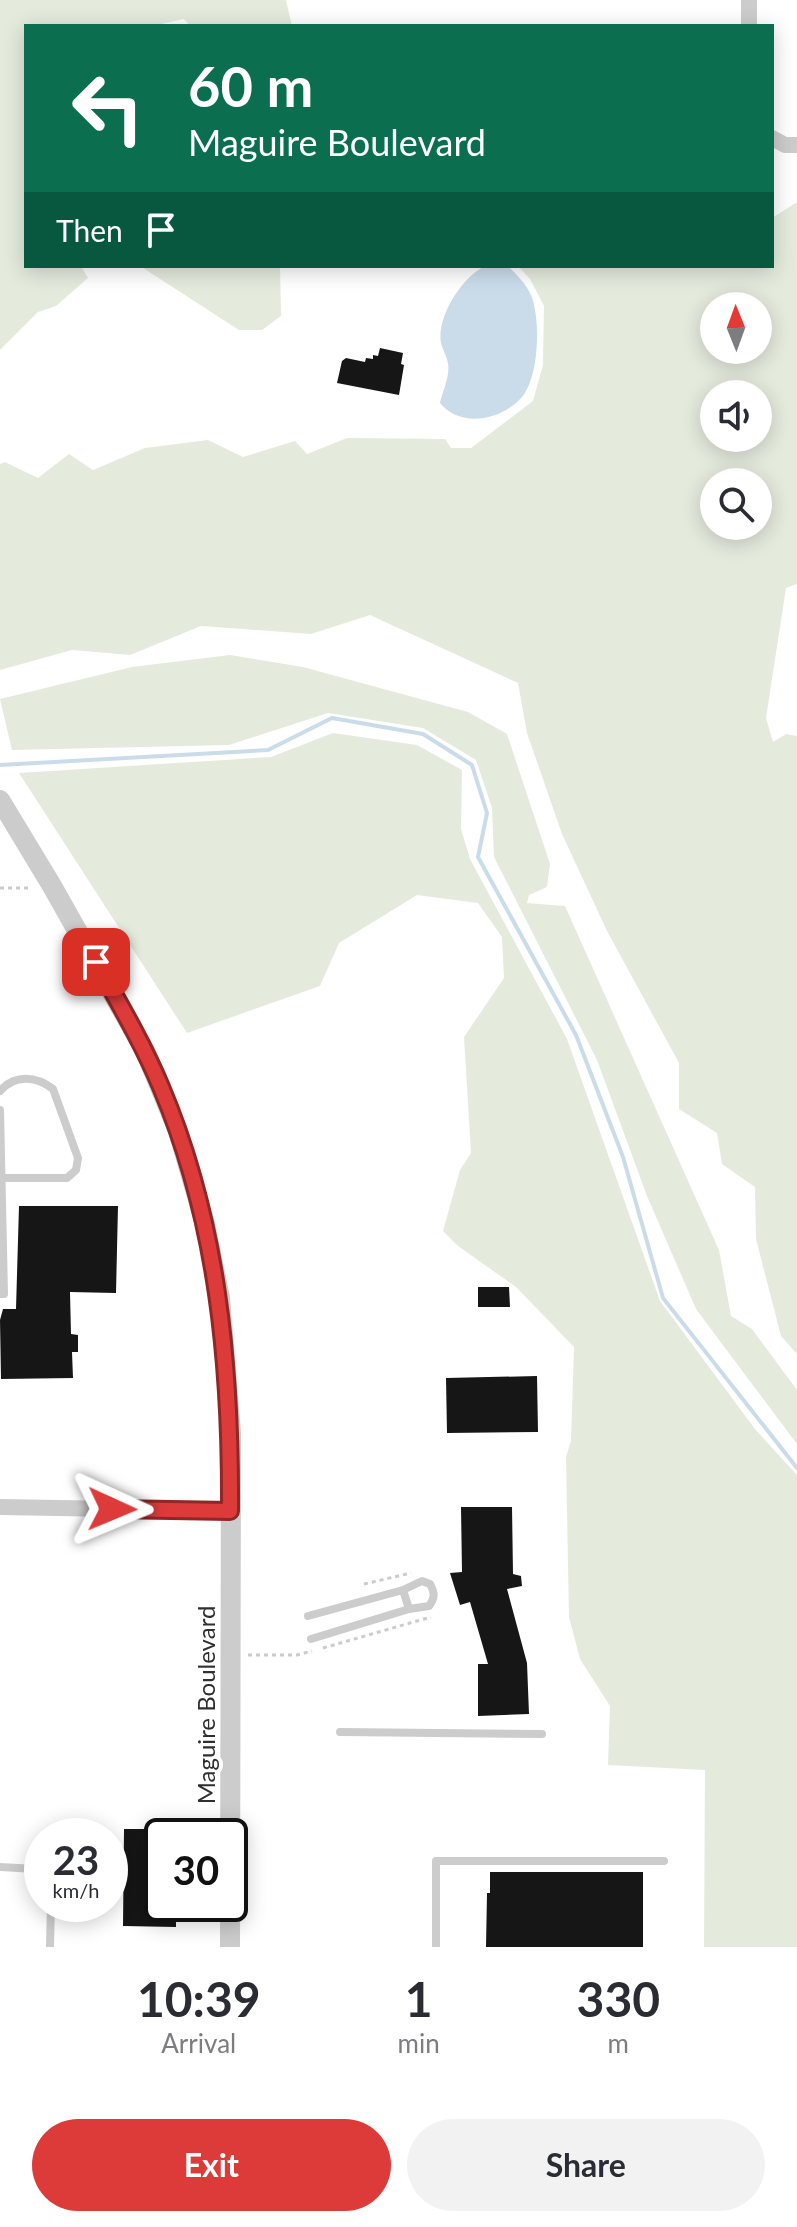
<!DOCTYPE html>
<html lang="en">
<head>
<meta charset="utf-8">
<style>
  :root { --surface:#fff; --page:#f2f2f3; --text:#2b2b33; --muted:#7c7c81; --accent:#dd3a3a }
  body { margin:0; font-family:Lato,sans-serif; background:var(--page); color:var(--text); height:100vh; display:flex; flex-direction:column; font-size:30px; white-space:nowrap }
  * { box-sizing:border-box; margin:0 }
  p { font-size:26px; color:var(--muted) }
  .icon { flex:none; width:44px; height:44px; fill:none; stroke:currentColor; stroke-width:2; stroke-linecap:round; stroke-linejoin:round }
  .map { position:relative; height:1947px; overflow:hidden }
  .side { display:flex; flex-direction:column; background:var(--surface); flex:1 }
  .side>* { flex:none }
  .hud { position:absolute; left:24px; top:24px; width:750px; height:244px; border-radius:0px; box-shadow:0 4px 20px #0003; background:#0b6e4f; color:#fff; overflow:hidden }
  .needle { width:52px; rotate:359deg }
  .controls { position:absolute; left:700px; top:292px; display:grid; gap:16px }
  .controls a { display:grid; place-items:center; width:72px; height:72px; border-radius:50%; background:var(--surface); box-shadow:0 4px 20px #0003; font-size:40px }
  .speed { position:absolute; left:24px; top:1818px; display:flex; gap:16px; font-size:40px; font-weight:700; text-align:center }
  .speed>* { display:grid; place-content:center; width:104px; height:104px; border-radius:50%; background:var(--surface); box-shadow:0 4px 20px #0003; line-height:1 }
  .speed small { font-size:20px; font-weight:400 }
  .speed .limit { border:4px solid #111; border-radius:12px; background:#fff; color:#111 }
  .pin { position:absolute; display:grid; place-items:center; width:68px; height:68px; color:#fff; margin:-34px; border-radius:16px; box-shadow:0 4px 12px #0006 }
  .me { position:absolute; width:88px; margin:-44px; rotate:91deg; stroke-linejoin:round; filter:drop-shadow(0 0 6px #0008) }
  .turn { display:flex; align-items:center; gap:28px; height:168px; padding:0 32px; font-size:36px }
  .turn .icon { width:104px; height:104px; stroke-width:2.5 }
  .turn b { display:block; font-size:56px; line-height:68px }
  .then { display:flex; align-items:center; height:76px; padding:0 32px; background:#0003; gap:16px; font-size:30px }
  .eta { display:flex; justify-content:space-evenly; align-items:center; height:136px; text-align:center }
  .eta b { font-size:48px; font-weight:700; line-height:56px }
  .button { display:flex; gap:16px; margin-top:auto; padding:16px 32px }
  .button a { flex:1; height:92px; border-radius:48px; background:var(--accent); color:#fff; font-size:32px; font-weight:700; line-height:92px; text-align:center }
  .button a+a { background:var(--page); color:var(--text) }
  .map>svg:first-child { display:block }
</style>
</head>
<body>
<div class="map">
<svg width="797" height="1947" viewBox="0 0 797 1947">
  <rect width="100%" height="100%" fill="#fff"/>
  <g fill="#e4ebdd" fill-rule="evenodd">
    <path d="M 0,0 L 286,0 L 292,26 L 190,26 L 184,19 L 152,26 L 26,26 L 26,266 L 81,266 L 88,278 L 56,306 L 38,312 L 0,350 Z"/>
    <path d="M 797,202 L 797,584 L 786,588 L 766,718 L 773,742 L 786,734 L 797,736 L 797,1354 L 781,1336 L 756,1239 L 755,1187 L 722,1164 L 717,1133 L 679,1109 L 679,1063 L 607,931 L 562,834 L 527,733 L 518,683 L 370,615 L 311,634 L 201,626 L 130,655 L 72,650 L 0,670 L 0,464 L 5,462 L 38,478 L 69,454 L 93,470 L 145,448 L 208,440 L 243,457 L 295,441 L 307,454 L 347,438 L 445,439 L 451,448 L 471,448 L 533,401 L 543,365 L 544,306 L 530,279 L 518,266 L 772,266 L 772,218 ZM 758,306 L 758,350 L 714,350 L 714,306 ZM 758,394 L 758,438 L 714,438 L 714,394 ZM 758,482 L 758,526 L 714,526 L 714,482 Z"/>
    <path d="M 140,266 L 280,266 L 281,316 L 262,330 L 239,330 Z"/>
    <path d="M 230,655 L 303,667 L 468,712 L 507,734 L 550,864 L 547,887 L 529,895 L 527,903 L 565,906 L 719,1250 L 731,1316 L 752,1329 L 797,1390 L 797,1444 L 696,1309 L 647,1196 L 597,1060 L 494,857 L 492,808 L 476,760 L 423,728 L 328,713 L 229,745 L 12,750 L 0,699 L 132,667 Z"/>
    <path d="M 333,733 L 417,745 L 462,770 L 461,829 L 470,859 L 567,1039 L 660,1301 L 755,1429 L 797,1475 L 797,1947 L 704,1947 L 705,1770 L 608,1765 L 610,1706 L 580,1659 L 569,1617 L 566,1457 L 571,1441 L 574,1347 L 516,1287 L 458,1246 L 443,1231 L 460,1170 L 471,1153 L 464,1037 L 504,978 L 502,937 L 478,903 L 417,895 L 339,943 L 320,986 L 187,1033 L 19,773 L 271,757 Z"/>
  </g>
  <path fill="#cadcea" d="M 486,266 L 508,266 C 517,275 526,284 531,295 C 541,319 539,377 522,397 C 501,421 460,428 440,403 C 442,393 447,383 448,373 C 450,360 444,354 441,343 C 436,317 463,275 486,266 Z"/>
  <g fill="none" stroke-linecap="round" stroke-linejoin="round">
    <path stroke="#cadcea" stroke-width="4" d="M 0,765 L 268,750 L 332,718 L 423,734 L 472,765 L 487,813 L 478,857 L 576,1035 L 623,1157 L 663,1298 L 797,1468"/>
  </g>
  <g fill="#161616">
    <path d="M 380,348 L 403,353 L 401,364 L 404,365 L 399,395 L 337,383 L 342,361 L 346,358 L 365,362 L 366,358 L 373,359 L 373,355 L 378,356 Z"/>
    <path d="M 19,1206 L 118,1206 L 116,1293 L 70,1292 L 71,1334 L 78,1335 L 78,1352 L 72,1352 L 73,1378 L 1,1379 L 0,1320 L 3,1309 L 16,1309 Z"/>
    <path d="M 478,1287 L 509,1287 L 510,1307 L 478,1307 Z"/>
    <path d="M 537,1376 L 538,1432 L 447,1433 L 446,1378 Z"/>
    <path d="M 461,1507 L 512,1507 L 513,1574 L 521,1576 L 522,1586 L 507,1589 L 527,1663 L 529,1714 L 478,1716 L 478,1664 L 488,1664 L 470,1602 L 460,1605 L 450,1573 L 462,1572 Z"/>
    <path d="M 124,1829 L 162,1829 L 162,1904 L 176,1904 L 176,1927 L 123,1926 Z"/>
    <path d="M 490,1872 L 643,1872 L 643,1947 L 486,1947 L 487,1893 L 490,1893 Z"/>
  </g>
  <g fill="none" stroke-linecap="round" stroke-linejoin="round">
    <g stroke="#ccc" stroke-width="3" stroke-dasharray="4 4" stroke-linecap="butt">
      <path d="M 0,888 L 31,888"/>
      <path d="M 364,1584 L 411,1573"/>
      <path d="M 323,1648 L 431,1617"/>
      <path d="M 248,1655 L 297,1655 L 312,1651"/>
    </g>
    <g stroke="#ccc" stroke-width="8">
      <path d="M 0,1091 C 15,1074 36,1076 53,1089 L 78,1158 L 76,1170 L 67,1178 L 3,1178"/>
      <path d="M 0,1110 L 4,1294 L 0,1294"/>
      <path d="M 403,1590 L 422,1581 L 430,1584 C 435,1593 435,1598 429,1606 L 409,1609"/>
      <path d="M 308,1616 L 403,1590 L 409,1609 L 311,1639"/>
      <path d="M 340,1732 L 542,1734"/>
      <path d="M 0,1867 L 36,1869 L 42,1875"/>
      <path d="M 50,1947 L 51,1904"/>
      <path d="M 436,1947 L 436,1861 L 664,1861"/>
    </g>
    <g stroke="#ccc" stroke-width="16">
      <path d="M 749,26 L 749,0"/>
      <path d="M 772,138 L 785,145 L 797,145"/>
      <path d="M 0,1507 L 230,1511"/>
    </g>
    <path stroke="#ccc" stroke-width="20" d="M 0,800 L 52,886 L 145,1051 L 178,1131 L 205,1224 L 220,1298 L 231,1433 L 230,1947"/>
  </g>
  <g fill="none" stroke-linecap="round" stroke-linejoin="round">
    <defs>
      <path id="route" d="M 96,962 C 119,1003 143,1044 161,1087 C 218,1222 231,1366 230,1511 L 112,1509"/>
    </defs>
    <use href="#route" stroke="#902626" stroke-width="20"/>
    <use href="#route" stroke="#dd3a3a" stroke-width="14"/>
  </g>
  <g text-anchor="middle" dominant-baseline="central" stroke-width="8" stroke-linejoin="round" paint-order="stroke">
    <g font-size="24" fill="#2f2f2f" stroke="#fff">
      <text transform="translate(205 1705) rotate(-90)">Maguire Boulevard</text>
    </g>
  </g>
</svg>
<div class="controls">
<a><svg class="needle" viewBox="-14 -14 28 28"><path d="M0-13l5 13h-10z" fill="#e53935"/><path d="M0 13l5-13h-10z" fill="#7c7c81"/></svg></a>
<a><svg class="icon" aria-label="sound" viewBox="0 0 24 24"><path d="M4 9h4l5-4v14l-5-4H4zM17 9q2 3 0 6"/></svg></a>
<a><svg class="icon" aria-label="search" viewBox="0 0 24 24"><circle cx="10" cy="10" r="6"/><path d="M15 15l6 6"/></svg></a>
</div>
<div class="speed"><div>23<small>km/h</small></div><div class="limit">30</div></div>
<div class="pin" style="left:96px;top:962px;background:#d93025"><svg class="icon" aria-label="arrive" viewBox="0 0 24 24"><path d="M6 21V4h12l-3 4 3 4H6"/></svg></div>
<svg class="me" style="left:112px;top:1509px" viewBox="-20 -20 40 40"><path d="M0-17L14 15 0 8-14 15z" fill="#dd3a3a" stroke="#fff" stroke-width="4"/></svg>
<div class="hud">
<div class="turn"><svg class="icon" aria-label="left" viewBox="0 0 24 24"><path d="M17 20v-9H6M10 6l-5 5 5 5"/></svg><div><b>60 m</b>Maguire Boulevard</div></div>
<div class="then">Then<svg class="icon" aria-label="arrive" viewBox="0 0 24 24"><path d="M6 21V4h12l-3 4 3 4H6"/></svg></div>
</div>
</div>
<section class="side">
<div class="eta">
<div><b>10:39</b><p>Arrival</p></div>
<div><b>1</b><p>min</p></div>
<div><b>330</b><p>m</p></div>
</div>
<div class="button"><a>Exit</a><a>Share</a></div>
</section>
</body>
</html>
